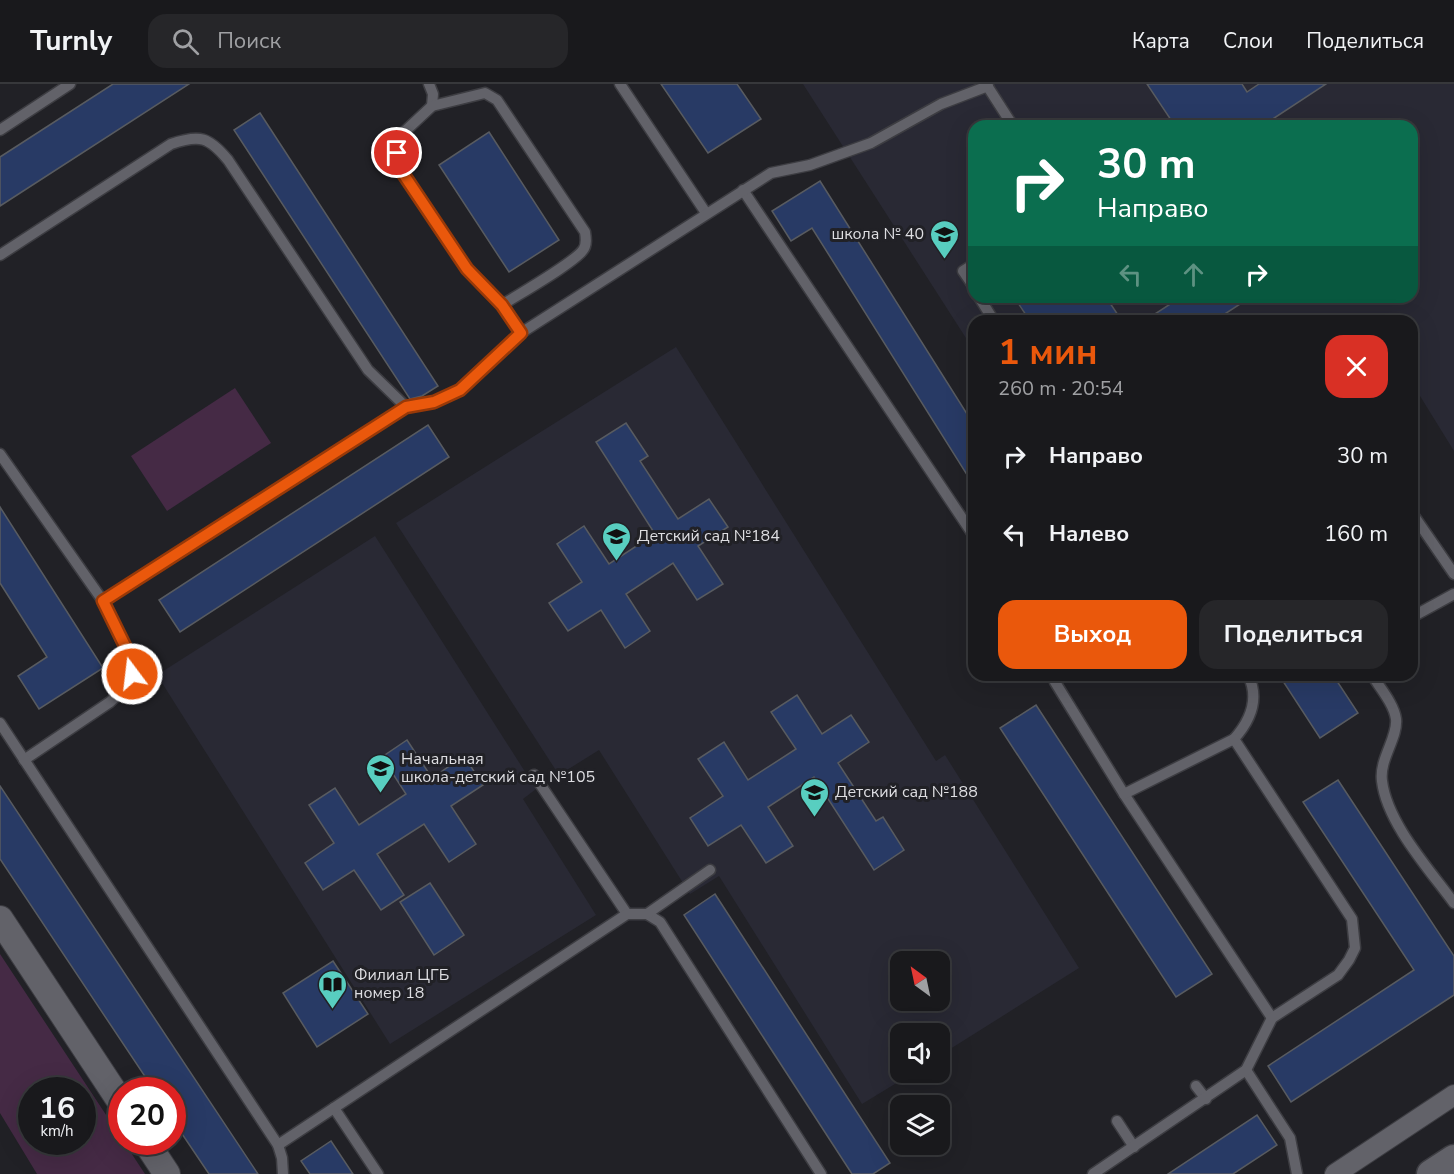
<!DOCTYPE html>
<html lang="ru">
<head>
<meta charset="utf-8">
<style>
  :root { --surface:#19191c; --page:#262629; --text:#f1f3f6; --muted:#9fa0a3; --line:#37383b; --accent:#ea580c }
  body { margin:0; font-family:"Nunito Sans",sans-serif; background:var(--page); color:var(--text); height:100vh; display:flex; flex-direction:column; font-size:22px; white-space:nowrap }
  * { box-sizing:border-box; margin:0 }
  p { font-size:20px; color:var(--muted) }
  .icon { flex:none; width:33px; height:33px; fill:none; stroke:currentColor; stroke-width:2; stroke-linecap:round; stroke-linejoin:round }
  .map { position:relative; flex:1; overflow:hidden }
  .panel { position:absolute; left:968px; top:231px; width:450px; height:366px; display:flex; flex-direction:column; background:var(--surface); border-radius:18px; box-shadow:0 6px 24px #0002,0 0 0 2px var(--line) }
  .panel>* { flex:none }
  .guide { position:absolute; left:968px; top:36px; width:450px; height:183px; border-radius:18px; box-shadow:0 6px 24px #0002,0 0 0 2px var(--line); background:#0b6e4f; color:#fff; overflow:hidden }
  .needle { width:39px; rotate:327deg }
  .controls { position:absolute; left:890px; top:867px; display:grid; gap:12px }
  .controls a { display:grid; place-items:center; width:60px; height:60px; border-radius:12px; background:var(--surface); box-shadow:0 6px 24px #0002,0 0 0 2px var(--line); font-size:30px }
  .speed { position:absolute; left:18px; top:993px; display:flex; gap:12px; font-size:30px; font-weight:700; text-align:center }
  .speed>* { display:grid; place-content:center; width:78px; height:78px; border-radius:50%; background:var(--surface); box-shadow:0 6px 24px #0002,0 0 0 2px var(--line); line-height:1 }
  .speed small { font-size:15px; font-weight:400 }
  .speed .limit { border:9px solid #d22; background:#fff; color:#111 }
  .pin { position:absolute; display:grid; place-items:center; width:51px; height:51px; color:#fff; margin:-26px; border:3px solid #fff; border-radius:50%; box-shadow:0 2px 6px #0007 }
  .me { position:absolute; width:66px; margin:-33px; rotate:345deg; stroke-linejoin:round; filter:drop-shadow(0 0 4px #0008) }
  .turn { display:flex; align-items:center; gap:21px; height:126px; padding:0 30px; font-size:27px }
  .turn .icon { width:78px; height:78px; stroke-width:2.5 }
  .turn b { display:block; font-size:42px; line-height:51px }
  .lanes { display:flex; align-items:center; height:57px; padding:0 30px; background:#0003; justify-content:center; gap:30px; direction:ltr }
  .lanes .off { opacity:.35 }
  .round { display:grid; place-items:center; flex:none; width:63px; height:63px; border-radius:18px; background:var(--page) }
  .head { display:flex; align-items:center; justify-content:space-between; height:102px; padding:0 30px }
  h1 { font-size:36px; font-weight:700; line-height:45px; color:var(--accent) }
  .primary-button { display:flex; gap:12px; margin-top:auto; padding:12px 30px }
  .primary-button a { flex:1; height:69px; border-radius:18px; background:var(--accent); color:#fff; font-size:24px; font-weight:700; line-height:69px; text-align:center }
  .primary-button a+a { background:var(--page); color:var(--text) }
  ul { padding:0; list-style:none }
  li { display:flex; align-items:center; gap:18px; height:78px; padding:0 30px }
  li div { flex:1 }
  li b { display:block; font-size:22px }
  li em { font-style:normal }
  header { display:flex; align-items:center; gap:36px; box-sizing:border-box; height:84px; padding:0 30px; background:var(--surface); border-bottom:2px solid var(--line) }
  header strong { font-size:28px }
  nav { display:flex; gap:33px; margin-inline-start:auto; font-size:21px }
  .search { width:420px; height:54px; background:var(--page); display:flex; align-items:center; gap:15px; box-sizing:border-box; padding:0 21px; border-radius:18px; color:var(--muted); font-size:22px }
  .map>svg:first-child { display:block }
</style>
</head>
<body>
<header>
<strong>Turnly</strong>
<div class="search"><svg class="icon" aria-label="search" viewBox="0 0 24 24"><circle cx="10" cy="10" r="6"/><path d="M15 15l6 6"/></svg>Поиск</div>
<nav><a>Карта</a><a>Слои</a><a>Поделиться</a></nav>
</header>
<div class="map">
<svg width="1454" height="1090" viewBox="0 0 1454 1090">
  <rect width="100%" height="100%" fill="#212126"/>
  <g fill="#292934" fill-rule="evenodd">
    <path d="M 803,0 L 1454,0 L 1454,367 L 1412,299 L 1412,237 L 974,237 L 973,265 ZM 974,42 L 1412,42 L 1412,213 L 974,213 Z"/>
    <path d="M 676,263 L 936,677 L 945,671 L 1079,884 L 939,972 L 939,950 L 900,950 L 900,988 L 913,989 L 862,1020 L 719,792 L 690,810 L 599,666 L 559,691 L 396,439 ZM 900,878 L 939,878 L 939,916 L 900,916 Z"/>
    <path d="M 375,452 L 536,705 L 523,715 L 596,831 L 390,960 L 157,591 Z"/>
  </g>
  <g fill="#452a45" fill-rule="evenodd">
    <path d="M 235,304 L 271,359 L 167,427 L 131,372 Z"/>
    <path d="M 0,870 L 145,1090 L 37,1090 L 0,1029 ZM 32,1006 L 82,1006 L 82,1058 L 32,1058 Z"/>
  </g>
  <g fill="#283a65" stroke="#585b60" stroke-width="1.5">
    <path d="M 113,0 L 189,0 L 0,122 L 0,73 Z"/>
    <path d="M 661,0 L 737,0 L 761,35 L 708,69 Z"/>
    <path d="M 1147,0 L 1242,0 L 1247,8 L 1259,0 L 1326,0 L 1262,42 L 1175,42 Z"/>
    <path d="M 260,29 L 438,302 L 422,312 L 410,315 L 234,46 Z"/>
    <path d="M 489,48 L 559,156 L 509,188 L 439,81 Z"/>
    <path d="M 820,97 L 974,341 L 974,402 L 812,144 L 791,157 L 772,127 Z"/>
    <path d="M 1014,213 L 1106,213 L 1122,237 L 1030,237 Z"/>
    <path d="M 1181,213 L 1251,213 L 1214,237 L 1144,237 Z"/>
    <path d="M 626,339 L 648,372 L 640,377 L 678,435 L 709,415 L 728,443 L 698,462 L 723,500 L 697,516 L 673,479 L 626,510 L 650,547 L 625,564 L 601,526 L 568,547 L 549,519 L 582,498 L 557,460 L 584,442 L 609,480 L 655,450 L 596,358 Z"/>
    <path d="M 428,341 L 449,373 L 180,548 L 159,516 Z"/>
    <path d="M 0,423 L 103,584 L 39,625 L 18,592 L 47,573 L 0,499 Z"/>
    <path d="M 1279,591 L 1333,591 L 1358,629 L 1320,654 Z"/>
    <path d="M 797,611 L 822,650 L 851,631 L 869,658 L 838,679 L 876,737 L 883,733 L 904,766 L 874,786 L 814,693 L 768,723 L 793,762 L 766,779 L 741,741 L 708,762 L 690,734 L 723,712 L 698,675 L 724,658 L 748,696 L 796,665 L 771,628 Z"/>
    <path d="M 1036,621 L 1212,890 L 1176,913 L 1000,644 Z"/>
    <path d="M 407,656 L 432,694 L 464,672 L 483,701 L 451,722 L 476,760 L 449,778 L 424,740 L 377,770 L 404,811 L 381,826 L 354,786 L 323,806 L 305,779 L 334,759 L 309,721 L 335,704 L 359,741 L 406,710 L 382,673 Z"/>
    <path d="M 1338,696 L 1454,872 L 1454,911 L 1291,1018 L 1268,982 L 1414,886 L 1303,718 Z"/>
    <path d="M 0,702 L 258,1090 L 209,1090 L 172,1035 L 172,1006 L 154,1006 L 0,775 Z"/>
    <path d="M 430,799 L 464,851 L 434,871 L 400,818 Z"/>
    <path d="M 715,810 L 890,1079 L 873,1090 L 852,1090 L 684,831 Z"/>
    <path d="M 333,877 L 368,930 L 317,963 L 283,909 Z"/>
    <path d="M 1257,1031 L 1277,1061 L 1233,1090 L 1168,1090 Z"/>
    <path d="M 331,1057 L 353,1090 L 310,1090 L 301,1077 Z"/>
  </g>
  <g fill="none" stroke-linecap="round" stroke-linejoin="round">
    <defs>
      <g id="service">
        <path d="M 429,0 L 433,10 L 432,22"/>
        <path d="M 620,0 L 706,129"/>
        <path d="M 986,0 L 1013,42"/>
        <path d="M 0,46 L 70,0"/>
        <path d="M 743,106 L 974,452"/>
        <path d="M 0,171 L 171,60 C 200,50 209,53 228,76 L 368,286 L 406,323"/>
        <path d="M 974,180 L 963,187 L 974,203"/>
        <path d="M 979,213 L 994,237"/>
        <path d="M 502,221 C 519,210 574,179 583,166 C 587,161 586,154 585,148 L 497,16 L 485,9 L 432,22 L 402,50 L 397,69 L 398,82 L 467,185 L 502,221 L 521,249"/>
        <path d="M 0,370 L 103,517 L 133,581 L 126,603 L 110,618 L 24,676"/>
        <path d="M 1412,429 L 1454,490"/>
        <path d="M 103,517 L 406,323 L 434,318 L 460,306 L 521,249 L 771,89 L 810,81 L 871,59 L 941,20 L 988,2"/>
        <path d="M 1412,533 L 1454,510"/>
        <path d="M 1054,591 L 1055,598 L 1124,710 L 1272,934"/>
        <path d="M 1372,591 C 1380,604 1394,620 1396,635 C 1398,654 1379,675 1382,697 C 1387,739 1429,785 1454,819"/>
        <path d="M 0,639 L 278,1061 L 282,1074 L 283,1090"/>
        <path d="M 534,691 L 627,830"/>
        <path d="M 1124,710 L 1234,655 C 1250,637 1260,615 1248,591"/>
        <path d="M 647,830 L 660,838 L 821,1090"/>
        <path d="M 1246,986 L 1290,1054 L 1297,1090"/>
        <path d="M 1196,1002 L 1206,1015"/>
        <path d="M 334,1024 L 378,1090"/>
        <path d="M 1117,1037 L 1134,1063"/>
        <path d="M 278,1061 L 627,830 L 647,830 L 710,786"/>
        <path d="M 1093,1090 L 1246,986 L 1272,934 L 1338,891 L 1349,876 L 1355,864 L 1352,835 L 1234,655"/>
      </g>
      <path id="minor" d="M 1335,1090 L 1454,1011"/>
      <g id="tertiary">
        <path d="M 0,835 L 122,1020"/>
        <path d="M 146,1058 L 167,1090"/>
      </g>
      <path id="secondary" d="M 1431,1090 L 1454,1075"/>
    </defs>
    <use href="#service" stroke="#3d3d42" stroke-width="13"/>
    <use href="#minor" stroke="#3d3d42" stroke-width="22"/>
    <use href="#tertiary" stroke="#3d3d42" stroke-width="28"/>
    <use href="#secondary" stroke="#3d3d42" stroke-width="31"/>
    <use href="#service" stroke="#626269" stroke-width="10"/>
    <use href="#minor" stroke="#626269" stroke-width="20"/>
    <use href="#tertiary" stroke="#626269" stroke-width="26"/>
    <use href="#secondary" stroke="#626269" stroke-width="28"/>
  </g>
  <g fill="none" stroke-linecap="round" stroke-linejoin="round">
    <defs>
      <path id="route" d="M 132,590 L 130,572 L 103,517 L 406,323 L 434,318 L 460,306 L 521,249 L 502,221 L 467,185 L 398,82 L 397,69"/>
    </defs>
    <use href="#route" stroke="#983908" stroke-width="15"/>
    <use href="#route" stroke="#ea580c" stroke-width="10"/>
  </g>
  <defs>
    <symbol id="school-pin" viewBox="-11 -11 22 30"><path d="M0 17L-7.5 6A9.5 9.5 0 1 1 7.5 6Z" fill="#58cec0" stroke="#212126"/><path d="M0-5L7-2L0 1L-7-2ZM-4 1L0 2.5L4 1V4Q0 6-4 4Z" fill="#111"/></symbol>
    <symbol id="library-pin" viewBox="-11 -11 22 30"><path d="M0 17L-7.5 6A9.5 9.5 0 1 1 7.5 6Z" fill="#58cec0" stroke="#212126"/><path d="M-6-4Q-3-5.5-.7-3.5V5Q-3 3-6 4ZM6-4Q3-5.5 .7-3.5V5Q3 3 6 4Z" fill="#111"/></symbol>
  </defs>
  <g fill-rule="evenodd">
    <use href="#school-pin" x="928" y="134" width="33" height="45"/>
    <use href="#school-pin" x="600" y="436" width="33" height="45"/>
    <use href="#school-pin" x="364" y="668" width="33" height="45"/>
    <use href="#school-pin" x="798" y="692" width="33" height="45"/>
    <use href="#library-pin" x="316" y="884" width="33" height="45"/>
  </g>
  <g text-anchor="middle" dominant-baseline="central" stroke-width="6" stroke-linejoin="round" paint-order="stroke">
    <g font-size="16" fill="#dedee2" stroke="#212126" text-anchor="start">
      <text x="924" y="150" text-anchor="end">школа № 40</text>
      <text x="637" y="452">Детский сад №184</text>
      <text x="401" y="675">Начальная<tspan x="401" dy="18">школа-детский сад №105</tspan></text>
      <text x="835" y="708">Детский сад №188</text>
      <text x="354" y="891">Филиал ЦГБ<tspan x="354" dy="18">номер 18</tspan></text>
    </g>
  </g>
</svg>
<div class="controls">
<a><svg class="needle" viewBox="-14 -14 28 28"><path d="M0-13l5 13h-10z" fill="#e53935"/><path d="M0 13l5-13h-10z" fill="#9fa0a3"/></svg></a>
<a><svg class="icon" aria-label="sound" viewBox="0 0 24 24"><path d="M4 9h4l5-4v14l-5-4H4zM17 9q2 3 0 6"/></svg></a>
<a><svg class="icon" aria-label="layers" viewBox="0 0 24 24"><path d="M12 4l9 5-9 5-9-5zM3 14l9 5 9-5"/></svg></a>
</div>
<div class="speed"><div>16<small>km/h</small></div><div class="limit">20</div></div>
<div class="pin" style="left:397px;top:69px;background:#d93025"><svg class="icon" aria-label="arrive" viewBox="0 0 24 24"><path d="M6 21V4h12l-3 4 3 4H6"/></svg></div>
<svg class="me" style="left:132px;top:590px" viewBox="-20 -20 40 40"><circle r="17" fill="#ea580c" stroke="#fff" stroke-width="3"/><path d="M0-11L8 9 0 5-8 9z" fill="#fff"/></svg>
<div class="guide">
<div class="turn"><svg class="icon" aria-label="right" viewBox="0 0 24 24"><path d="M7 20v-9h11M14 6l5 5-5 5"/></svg><div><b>30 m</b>Направо</div></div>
<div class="lanes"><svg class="icon off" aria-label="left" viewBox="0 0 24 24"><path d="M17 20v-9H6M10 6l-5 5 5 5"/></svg><svg class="icon off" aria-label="ahead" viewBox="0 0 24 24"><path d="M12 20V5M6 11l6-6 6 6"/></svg><svg class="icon" aria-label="right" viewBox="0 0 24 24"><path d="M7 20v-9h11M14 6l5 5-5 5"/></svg></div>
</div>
<section class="panel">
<div class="head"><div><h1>1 мин</h1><p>260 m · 20:54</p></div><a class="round" style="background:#d93025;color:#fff"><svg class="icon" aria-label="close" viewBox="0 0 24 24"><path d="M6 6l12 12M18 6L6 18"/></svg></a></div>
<ul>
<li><svg class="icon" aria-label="right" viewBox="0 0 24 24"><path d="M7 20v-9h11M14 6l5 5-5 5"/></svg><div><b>Направо</b></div><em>30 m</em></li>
<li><svg class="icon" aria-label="left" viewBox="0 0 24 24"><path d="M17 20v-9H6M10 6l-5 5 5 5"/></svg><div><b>Налево</b></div><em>160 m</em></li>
</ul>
<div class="primary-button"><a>Выход</a><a>Поделиться</a></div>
</section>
</div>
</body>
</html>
